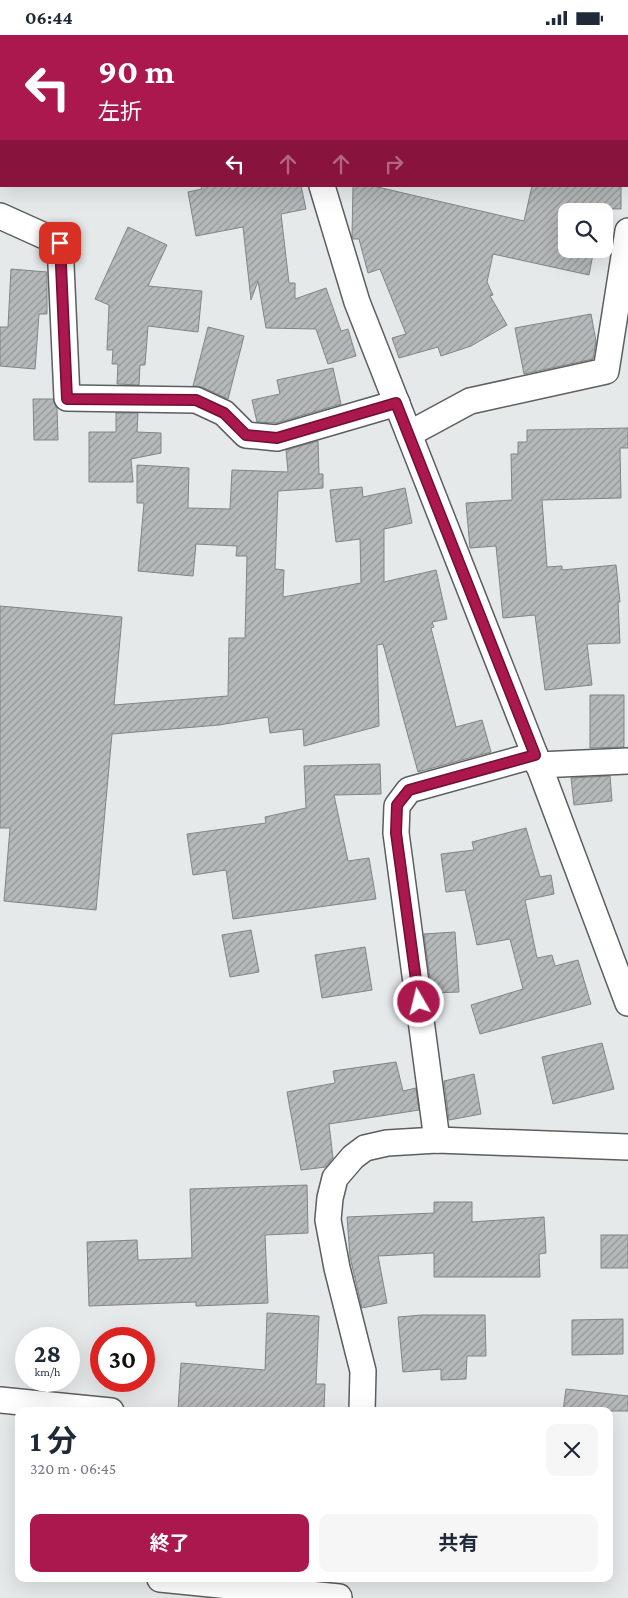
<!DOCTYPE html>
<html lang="ja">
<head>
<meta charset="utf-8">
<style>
  :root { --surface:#fff; --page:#f6f6f7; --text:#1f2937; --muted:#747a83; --accent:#ab184d }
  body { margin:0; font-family:"Crimson Pro","Noto Sans JP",serif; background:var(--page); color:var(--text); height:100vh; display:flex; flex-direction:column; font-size:19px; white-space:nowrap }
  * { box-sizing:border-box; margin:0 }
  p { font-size:16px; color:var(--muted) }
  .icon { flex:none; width:28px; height:28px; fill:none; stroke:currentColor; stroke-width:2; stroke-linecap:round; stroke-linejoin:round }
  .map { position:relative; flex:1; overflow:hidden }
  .drawer { position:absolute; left:15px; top:1372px; width:598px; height:175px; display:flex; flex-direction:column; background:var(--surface); border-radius:10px; box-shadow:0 5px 20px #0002 }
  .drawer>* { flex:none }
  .hud { position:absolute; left:0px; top:0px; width:629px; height:152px; box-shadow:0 5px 20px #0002; background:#ab184d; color:#fff; overflow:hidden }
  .tools { position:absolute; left:558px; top:168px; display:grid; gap:10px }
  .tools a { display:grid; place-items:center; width:55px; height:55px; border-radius:10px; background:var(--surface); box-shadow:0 5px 20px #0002; font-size:25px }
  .speed { position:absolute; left:15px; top:1292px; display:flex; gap:10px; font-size:25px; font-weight:700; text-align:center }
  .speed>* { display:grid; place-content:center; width:65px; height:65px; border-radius:50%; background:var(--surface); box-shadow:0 5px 20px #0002; line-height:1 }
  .speed small { font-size:12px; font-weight:400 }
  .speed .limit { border:8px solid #d22; background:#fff; color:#111 }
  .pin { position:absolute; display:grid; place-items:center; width:42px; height:42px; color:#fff; margin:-21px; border-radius:10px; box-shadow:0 2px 8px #0006 }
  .me { position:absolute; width:55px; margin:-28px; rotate:352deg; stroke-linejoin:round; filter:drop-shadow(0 0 4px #0008) }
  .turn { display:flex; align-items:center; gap:18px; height:105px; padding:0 15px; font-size:22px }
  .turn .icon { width:65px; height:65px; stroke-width:2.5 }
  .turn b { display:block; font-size:35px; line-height:42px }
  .lanes { display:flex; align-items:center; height:48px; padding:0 15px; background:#0003; justify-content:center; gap:25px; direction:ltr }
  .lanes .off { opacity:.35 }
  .round { display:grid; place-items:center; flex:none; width:52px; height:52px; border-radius:10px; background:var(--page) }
  .head { display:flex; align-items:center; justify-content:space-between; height:85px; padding:0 15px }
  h1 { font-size:30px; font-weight:700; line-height:38px }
  .cta { display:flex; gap:10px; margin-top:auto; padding:10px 15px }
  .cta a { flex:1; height:58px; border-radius:10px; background:var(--accent); color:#fff; font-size:20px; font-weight:700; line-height:58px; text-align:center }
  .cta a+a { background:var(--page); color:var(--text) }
  .status { display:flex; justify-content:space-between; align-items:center; height:35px; padding:0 25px; background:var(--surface); direction:ltr }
  .status svg { height:14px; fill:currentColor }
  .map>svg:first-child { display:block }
</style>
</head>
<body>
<div class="status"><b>06:44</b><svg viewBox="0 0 49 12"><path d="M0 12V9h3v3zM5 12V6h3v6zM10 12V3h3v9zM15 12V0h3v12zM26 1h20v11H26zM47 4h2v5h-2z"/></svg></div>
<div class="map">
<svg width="628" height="1563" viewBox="0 0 628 1563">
  <defs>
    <pattern id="building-hatch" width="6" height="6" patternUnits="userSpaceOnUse" patternTransform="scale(1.25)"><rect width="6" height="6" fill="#b5b9b9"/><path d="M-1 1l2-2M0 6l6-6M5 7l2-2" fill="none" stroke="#949797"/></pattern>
  </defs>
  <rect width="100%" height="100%" fill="#e5e9e9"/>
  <g fill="url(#building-hatch)" stroke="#818585">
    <path d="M 201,151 L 301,151 L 306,174 L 281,179 L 289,248 L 295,248 L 295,264 L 326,253 L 341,296 L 348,294 L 356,321 L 328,329 L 316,294 L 266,293 L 258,246 L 251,265 L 243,192 L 196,201 L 188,157 L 202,154 Z"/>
    <path d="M 353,151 L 373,151 L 524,186 L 532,151 L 621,151 L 621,174 L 566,173 L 566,214 L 594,214 L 589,240 L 493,219 L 487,247 L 493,260 L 490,261 L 507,290 L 471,311 L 441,321 L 438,312 L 399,323 L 392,303 L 406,299 L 380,234 L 368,238 L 359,204 L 353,204 L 352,201 Z"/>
    <path d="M 128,192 L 167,210 L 148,251 L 202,256 L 198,297 L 148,291 L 145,330 L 140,330 L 139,350 L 117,349 L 118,329 L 112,329 L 113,315 L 107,315 L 109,270 L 95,264 Z"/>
    <path d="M 11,234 L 47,237 L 47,279 L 39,279 L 35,334 L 0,331 L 0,292 L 8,292 Z"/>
    <path d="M 591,279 L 596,306 L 593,324 L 524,339 L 515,293 Z"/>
    <path d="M 208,292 L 244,301 L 228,364 L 202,352 L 193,351 Z"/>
    <path d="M 333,333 L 341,369 L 276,388 L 257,387 L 252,365 L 280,359 L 277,345 Z"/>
    <path d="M 33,364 L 53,364 L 57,373 L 58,405 L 34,405 Z"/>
    <path d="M 116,378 L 138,378 L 137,397 L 161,398 L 161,418 L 131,424 L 133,447 L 89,447 L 89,397 L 116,397 Z"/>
    <path d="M 628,393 L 628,413 L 620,413 L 621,463 L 542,465 L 547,532 L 562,531 L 562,535 L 616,530 L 620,567 L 618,567 L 620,608 L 587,609 L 592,650 L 545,655 L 535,580 L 503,583 L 496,511 L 470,513 L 466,468 L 512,465 L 511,419 L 518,419 L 518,407 L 527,407 L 527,395 Z"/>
    <path d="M 318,406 L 319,439 L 323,439 L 323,453 L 278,456 L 275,534 L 284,535 L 283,562 L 361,548 L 360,504 L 336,507 L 330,455 L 362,452 L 363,462 L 405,453 L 412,488 L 384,494 L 384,547 L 436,535 L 447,584 L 432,587 L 434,592 L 431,593 L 456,692 L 482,685 L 491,717 L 418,737 L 383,609 L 377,610 L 379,691 L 304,711 L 303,694 L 270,698 L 268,682 L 219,690 L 112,699 L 96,875 L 4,866 L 10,793 L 0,793 L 0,571 L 122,582 L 114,670 L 228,661 L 229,603 L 245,603 L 247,521 L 236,521 L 237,511 L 196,509 L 193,541 L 138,536 L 144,468 L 137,468 L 137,430 L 189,433 L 188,473 L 230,474 L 232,435 L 288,437 L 286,415 Z"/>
    <path d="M 590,660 L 624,660 L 624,712 L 590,713 Z"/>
    <path d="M 380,729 L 381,759 L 334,760 L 348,826 L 369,823 L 376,864 L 233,884 L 226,835 L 193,840 L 187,799 L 266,788 L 265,782 L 306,773 L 304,731 Z"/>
    <path d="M 610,741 L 612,766 L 574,770 L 571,743 Z"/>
    <path d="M 526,793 L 540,842 L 551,840 L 554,859 L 525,865 L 537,923 L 552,920 L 555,931 L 578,925 L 591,969 L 480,999 L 471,970 L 523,954 L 510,904 L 477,910 L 465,855 L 446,857 L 441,819 L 474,815 L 472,807 Z"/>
    <path d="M 251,895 L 259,937 L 230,942 L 222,900 Z"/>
    <path d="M 455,897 L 459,957 L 432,958 L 424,899 Z"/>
    <path d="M 365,912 L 372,955 L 322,963 L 315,920 Z"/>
    <path d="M 602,1008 L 614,1054 L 553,1069 L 542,1022 Z"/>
    <path d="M 396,1027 L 403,1056 L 416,1053 L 419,1075 L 329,1089 L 333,1123 L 326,1132 L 301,1135 L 287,1057 L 335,1048 L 333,1036 Z"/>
    <path d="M 474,1039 L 481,1079 L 449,1085 L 444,1046 Z"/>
    <path d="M 307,1150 L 308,1198 L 265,1200 L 268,1268 L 196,1271 L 196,1267 L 89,1271 L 87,1207 L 137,1205 L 138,1225 L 192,1223 L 190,1154 Z"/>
    <path d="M 434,1167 L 472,1167 L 472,1187 L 544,1182 L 546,1218 L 539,1219 L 540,1242 L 434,1242 L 434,1218 L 378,1221 L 387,1268 L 362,1273 L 350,1222 L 347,1182 L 434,1178 Z"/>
    <rect x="601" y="1200" width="27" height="33"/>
    <path d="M 267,1278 L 319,1281 L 316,1349 L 325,1349 L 324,1376 L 178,1375 L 181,1328 L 265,1335 Z"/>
    <path d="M 422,1280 L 485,1280 L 486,1321 L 467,1321 L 466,1344 L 441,1345 L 441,1334 L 403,1337 L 398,1282 Z"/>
    <path d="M 623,1284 L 623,1319 L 572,1320 L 572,1285 Z"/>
    <path d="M 566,1354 L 628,1361 L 628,1376 L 563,1376 Z"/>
  </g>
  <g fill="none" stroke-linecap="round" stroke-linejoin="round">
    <defs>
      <g id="minor">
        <path d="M 282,0 L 283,1"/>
        <path d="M 571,0 L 574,1"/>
        <path d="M 351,1 L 352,0"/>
        <path d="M 322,151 L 357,267 L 535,720 L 628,968"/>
        <path d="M 0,181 L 60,208 L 67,363 L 196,365 L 224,378 L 246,400 L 277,403 L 397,368"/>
        <path d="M 409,399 L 470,366 L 606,336 L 628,196"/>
        <path d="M 538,730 L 628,726"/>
        <path d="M 437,1105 L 396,798 L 397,771 L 409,755 L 535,720"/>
        <path d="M 0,1365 L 111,1376"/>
        <path d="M 362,1376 L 363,1336 L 337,1233 L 328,1185 L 330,1163 L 335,1143 L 353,1122 L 365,1113 L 387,1108 L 437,1105 L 628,1112"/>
        <path d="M 160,1544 L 339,1562"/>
      </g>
    </defs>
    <use href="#minor" stroke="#5c5f5f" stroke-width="28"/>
    <use href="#minor" stroke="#fff" stroke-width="25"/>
  </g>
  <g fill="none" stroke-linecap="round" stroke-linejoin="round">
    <defs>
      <path id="route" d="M 60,208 L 67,364 L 196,365 L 224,378 L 246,400 L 277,403 L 396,368 L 535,720 L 409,755 L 397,770 L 396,798 L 419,967"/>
    </defs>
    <use href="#route" stroke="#6f1032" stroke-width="12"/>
    <use href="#route" stroke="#ab184d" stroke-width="9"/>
  </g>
</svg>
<div class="tools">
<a><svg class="icon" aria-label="search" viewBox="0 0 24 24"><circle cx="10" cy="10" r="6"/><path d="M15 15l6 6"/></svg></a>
</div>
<div class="speed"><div>28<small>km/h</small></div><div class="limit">30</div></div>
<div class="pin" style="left:60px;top:208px;background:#d93025"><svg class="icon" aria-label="arrive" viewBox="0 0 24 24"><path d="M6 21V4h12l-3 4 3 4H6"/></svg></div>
<svg class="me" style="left:419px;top:967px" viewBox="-20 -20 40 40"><circle r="17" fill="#ab184d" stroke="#fff" stroke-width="3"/><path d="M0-11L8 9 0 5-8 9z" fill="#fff"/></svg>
<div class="hud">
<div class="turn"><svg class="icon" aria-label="left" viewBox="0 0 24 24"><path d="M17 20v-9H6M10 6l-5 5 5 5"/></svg><div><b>90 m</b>左折</div></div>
<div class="lanes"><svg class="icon" aria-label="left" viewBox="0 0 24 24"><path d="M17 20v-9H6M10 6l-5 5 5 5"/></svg><svg class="icon off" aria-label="ahead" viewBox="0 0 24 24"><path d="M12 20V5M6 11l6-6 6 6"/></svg><svg class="icon off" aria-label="ahead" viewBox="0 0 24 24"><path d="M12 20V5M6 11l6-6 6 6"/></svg><svg class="icon off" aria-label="right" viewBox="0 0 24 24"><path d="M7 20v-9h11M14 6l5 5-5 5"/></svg></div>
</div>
<section class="drawer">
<div class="head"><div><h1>1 分</h1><p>320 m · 06:45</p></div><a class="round"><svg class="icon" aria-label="close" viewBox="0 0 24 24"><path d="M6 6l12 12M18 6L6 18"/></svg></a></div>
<div class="cta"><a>終了</a><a>共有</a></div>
</section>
</div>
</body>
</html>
